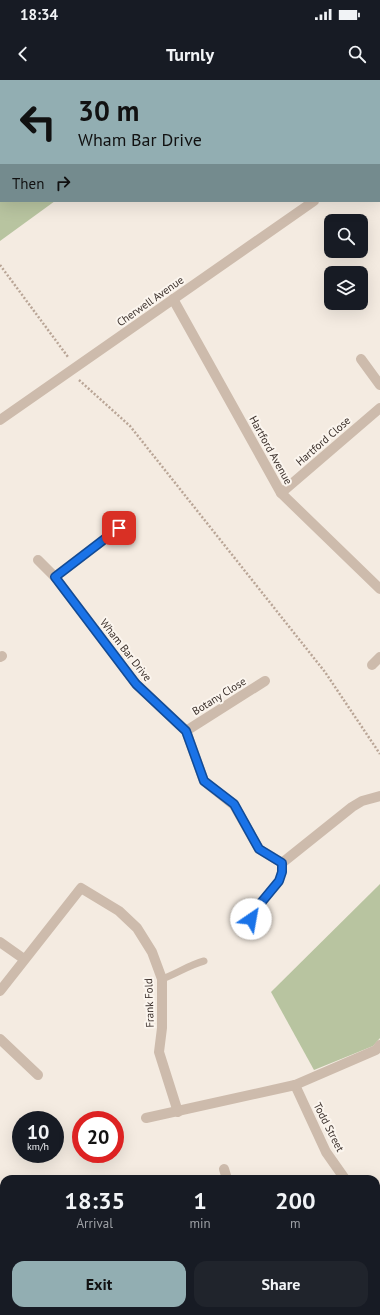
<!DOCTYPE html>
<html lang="en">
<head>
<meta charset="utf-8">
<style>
  :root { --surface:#171b24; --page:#20242c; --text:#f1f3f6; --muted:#9ea1a6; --accent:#92aeb2 }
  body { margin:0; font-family:"PT Sans",sans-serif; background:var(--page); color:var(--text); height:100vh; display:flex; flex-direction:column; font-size:15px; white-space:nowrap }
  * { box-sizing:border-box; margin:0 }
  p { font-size:13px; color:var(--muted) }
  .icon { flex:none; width:22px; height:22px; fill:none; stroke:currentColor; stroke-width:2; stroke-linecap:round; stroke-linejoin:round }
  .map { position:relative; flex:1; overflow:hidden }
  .panel { position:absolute; left:0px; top:1095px; width:380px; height:140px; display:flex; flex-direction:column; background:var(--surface); border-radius:12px 12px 0 0; box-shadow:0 4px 16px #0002 }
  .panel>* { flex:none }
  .guide { position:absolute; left:0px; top:0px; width:380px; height:122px; box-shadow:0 4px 16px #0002; background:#92aeb2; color:#111; overflow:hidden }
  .controls { position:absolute; left:324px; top:134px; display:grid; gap:8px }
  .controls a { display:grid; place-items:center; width:44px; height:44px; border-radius:8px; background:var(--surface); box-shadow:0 4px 16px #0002; font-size:20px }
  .speed { position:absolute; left:12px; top:1031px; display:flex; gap:8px; font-size:20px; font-weight:700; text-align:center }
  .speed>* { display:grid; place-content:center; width:52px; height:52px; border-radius:50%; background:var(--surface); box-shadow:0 4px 16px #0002; line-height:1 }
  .speed small { font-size:10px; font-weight:400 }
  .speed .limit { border:6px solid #d22; background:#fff; color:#111 }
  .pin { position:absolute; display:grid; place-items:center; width:34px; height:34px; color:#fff; margin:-17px; border-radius:8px; box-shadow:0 2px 6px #0006 }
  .me { position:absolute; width:44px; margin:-22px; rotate:33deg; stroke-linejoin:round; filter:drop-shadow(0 0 3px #0008) }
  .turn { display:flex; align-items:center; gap:14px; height:84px; padding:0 12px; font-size:18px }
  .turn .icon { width:52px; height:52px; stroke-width:2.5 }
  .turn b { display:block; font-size:28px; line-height:34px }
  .then { display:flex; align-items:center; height:38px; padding:0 12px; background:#0003; gap:8px; font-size:15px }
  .eta { display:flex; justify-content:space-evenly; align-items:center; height:68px; text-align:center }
  .eta b { font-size:24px; font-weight:600; line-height:28px }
  .cta { display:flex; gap:8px; margin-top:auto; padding:8px 12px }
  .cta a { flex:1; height:46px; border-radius:12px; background:var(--accent); color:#111; font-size:16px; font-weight:600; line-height:46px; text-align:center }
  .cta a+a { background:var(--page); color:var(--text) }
  .status { display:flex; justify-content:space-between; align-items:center; height:28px; padding:0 20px; background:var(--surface); direction:ltr }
  .status svg { height:11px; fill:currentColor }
  header { display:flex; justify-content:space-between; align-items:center; height:52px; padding:0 12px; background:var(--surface); font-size:18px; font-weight:600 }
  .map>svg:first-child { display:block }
</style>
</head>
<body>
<div class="status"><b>18:34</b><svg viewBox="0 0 49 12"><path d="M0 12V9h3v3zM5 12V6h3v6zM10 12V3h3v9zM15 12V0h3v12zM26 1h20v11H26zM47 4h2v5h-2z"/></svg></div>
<header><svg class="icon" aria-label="back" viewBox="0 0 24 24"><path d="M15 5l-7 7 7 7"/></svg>Turnly<svg class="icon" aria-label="search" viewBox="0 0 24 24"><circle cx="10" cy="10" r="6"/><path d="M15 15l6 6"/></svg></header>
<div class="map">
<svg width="380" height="1235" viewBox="0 0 380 1235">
  <rect width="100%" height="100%" fill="#f4ebe1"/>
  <g fill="#b8c4a0">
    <path d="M 0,0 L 223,0 L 1,1 L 1,121 L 55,121 L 0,161 Z"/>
    <path d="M 342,0 L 380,0 L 380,49 L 379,50 L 379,1 Z"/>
    <path d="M 380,804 L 380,958 L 373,966 L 314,990 L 271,912 Z"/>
  </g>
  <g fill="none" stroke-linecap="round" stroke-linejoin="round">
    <g stroke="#b9a596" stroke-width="2.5" stroke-dasharray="2 2" stroke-linecap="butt">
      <path d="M 334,0 L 334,1"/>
      <path d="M 0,185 L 68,277"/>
      <path d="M 79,300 L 130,346 L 325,592 L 380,674"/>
    </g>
    <g stroke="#cdbbac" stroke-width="7">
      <path d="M 251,839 L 260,824 L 279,801 L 282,792 L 282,783"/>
      <path d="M 162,899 C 176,894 189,885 204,881"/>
    </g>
    <g stroke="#cdbbac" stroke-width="10">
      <path d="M 379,76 L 380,75"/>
      <path d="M 173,219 L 281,413 L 380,509"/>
      <path d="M 361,279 L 380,305"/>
      <path d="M 0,340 L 314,121"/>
      <path d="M 281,413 L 380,328"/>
      <path d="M 38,480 L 55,497 L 136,604 L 186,651 L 204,701 L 234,725 L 259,769 L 282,783 L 352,727 L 362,721 L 380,716"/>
      <path d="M 55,497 L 119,448"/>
      <path d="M 0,577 L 2,576"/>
      <path d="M 372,585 L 380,577"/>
      <path d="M 186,651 L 265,601"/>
      <path d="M 0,862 L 24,879"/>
      <path d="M 0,911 L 81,808 L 119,831 L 137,848 L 152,872 L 162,899 L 162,948 L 159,972 L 178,1032"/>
      <path d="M 0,959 L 38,995"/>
      <path d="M 295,1005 L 326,1072 L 345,1099"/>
      <path d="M 146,1038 L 295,1005 L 376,970 L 380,965"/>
      <path d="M 224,1089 L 227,1099"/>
      <path d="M 376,1132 L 380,1135"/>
      <path d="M 0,1149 L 4,1148"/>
      <path d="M 97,1231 L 98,1235"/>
      <path d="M 259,1231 L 260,1235"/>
    </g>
  </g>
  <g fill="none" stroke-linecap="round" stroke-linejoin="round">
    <defs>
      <path id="route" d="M 119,448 L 55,497 L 136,604 L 186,651 L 204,701 L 234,724 L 259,769 L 282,783 L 282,792 L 279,801 L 260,824 L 251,839"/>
    </defs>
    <use href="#route" stroke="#114b97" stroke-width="10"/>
    <use href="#route" stroke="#1a73e8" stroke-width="7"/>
  </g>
  <g text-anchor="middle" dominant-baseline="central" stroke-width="4" stroke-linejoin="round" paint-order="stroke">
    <g font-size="11" fill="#3b302b" stroke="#fbf5ee">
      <text transform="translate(150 221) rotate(-35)">Cherwell Avenue</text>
      <text transform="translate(323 361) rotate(-41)">Hartford Close</text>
      <text transform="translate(271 370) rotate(61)">Hartford Avenue</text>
      <text transform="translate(126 570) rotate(52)">Wham Bar Drive</text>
      <text transform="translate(219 616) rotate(-32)">Botany Close</text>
      <text transform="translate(149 923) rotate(-92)">Frank Fold</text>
      <text transform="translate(329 1047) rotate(63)">Todd Street</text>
    </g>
  </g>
</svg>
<div class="controls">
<a><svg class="icon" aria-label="search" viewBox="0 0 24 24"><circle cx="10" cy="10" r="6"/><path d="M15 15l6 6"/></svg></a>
<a><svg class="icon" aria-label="layers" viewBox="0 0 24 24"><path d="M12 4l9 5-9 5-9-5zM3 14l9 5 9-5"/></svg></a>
</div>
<div class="speed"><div>10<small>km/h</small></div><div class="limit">20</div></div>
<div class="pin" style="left:119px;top:448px;background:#d93025"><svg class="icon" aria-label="arrive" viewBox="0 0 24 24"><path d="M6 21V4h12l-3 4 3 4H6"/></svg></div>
<svg class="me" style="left:251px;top:839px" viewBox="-20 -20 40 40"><circle r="19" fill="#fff"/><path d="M0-13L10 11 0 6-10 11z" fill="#1a73e8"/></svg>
<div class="guide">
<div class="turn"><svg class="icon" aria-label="left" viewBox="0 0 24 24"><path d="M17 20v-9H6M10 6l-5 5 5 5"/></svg><div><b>30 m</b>Wham Bar Drive</div></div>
<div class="then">Then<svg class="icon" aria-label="right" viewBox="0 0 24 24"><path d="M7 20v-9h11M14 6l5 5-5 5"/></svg></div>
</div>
<section class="panel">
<div class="eta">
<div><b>18:35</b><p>Arrival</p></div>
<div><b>1</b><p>min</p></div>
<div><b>200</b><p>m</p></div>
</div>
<div class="cta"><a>Exit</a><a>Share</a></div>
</section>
</div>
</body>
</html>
